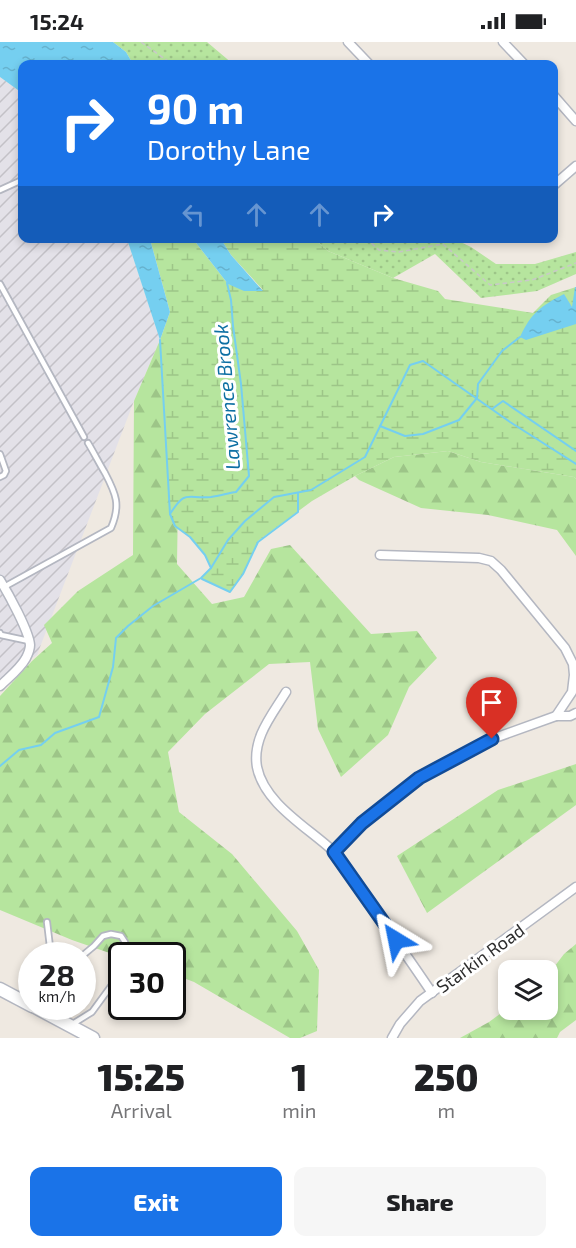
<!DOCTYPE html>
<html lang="en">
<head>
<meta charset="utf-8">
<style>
  :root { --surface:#fff; --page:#f6f6f6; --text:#202124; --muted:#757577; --accent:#1a73e8 }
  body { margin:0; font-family:"Exo 2",sans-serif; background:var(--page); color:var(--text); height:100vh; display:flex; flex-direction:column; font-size:22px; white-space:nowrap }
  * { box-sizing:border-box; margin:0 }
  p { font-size:20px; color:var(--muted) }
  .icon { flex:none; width:33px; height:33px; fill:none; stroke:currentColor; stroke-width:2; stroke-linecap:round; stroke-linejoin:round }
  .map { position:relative; height:996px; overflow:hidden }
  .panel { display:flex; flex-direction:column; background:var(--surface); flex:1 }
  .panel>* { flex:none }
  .hud { position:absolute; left:18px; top:18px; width:540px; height:183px; border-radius:12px; box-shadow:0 3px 9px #0003; background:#1a73e8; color:#fff; overflow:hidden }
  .controls { position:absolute; left:498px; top:918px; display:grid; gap:12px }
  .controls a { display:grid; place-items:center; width:60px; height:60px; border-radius:12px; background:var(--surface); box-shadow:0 3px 9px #0003; font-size:30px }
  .speed { position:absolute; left:18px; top:900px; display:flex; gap:12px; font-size:30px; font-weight:700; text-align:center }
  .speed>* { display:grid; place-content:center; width:78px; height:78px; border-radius:50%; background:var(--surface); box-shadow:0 3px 9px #0003; line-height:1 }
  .speed small { font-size:15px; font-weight:400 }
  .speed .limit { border:3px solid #111; border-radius:9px; background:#fff; color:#111 }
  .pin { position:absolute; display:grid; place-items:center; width:51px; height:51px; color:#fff; margin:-62px -26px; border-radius:50% 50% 50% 0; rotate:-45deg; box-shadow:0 0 6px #0007 }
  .pin .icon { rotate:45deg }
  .me { position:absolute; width:66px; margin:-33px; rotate:325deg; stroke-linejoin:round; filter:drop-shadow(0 0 4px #0008) }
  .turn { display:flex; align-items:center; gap:21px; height:126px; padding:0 30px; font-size:27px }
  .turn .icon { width:78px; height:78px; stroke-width:2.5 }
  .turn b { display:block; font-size:42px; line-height:51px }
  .lanes { display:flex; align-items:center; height:57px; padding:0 30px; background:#0003; justify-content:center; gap:30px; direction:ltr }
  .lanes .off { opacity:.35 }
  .eta { display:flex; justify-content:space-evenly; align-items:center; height:102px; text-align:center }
  .eta b { font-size:36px; font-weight:800; line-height:42px }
  .action { display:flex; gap:12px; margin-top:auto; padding:12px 30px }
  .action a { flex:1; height:69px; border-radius:12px; background:var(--accent); color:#fff; font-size:24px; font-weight:800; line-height:69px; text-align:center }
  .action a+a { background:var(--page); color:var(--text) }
  .status { display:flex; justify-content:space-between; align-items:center; height:42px; padding:0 30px; background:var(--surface); direction:ltr }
  .status svg { height:16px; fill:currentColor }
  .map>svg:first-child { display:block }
</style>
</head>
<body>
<div class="status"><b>15:24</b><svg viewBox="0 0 49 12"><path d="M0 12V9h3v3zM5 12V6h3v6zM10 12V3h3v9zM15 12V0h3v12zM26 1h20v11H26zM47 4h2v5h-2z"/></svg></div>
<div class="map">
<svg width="576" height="996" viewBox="0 0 576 996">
  <defs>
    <pattern id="industrial-furrows" width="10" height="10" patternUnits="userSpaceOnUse" patternTransform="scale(1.5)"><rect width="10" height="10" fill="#e3e1e8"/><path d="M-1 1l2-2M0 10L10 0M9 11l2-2" fill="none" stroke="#c3c1c7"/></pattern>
    <pattern id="green-dots" width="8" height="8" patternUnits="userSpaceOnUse" patternTransform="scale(1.5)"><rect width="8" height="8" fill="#b6e59e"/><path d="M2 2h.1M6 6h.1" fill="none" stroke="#9dc588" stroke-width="1.8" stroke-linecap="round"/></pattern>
    <pattern id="forest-firs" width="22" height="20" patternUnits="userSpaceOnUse" patternTransform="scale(1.5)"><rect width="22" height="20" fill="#b6e59e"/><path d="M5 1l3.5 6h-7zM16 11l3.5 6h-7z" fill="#9dc588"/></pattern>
    <pattern id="wetland-marsh" width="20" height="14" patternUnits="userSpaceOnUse" patternTransform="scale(1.5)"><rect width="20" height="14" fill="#b6e59e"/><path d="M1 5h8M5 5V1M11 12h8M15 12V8" fill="none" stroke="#9dc588"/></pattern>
    <pattern id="water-ripples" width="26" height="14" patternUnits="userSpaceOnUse" patternTransform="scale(1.5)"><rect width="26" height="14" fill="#75cff0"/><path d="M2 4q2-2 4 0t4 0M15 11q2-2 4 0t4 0" fill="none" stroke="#66b2ce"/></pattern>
  </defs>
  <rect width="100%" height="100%" fill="#efe9e1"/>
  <path fill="url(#industrial-furrows)" d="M 0,35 L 22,51 L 22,196 L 127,197 L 160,298 L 134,359 L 37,613 L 25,620 L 0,647 Z"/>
  <g fill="url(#green-dots)">
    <path d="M 113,0 L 207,0 L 233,22 L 133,22 L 126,10 Z"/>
    <path d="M 314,197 L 454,197 L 471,205 L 496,222 L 535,222 L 576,210 L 576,232 L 537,249 L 481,256 L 435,212 L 393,236 L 328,209 Z"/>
  </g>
  <g fill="url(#forest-firs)">
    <path d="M 160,298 L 178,459 L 177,522 L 212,562 L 244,555 L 271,507 L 290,503 L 371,592 L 417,589 L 437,616 L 409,645 L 388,693 L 341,735 L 318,687 L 310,620 L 269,622 L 205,672 L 168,710 L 179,770 L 232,812 L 297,889 L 319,928 L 317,989 L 300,996 L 290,996 L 194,940 L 173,932 L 172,914 L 122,914 L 121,915 L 72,898 L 0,868 L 0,654 L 32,619 L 52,601 L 44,583 L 78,549 L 133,513 L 134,359 Z"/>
    <path d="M 448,409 L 481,420 L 574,435 L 576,437 L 576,514 L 557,488 L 488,473 L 421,466 L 359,438 L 355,434 L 394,415 Z"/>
    <path d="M 576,722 L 576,763 L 427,871 L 397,814 L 498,748 Z"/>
    <path d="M 576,902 L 576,978 L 560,990 L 557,996 L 460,996 L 489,980 L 508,966 L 508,968 L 548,968 L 548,933 L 564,912 Z"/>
  </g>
  <path fill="url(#wetland-marsh)" d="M 150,197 L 193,197 L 228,242 L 263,248 L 231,213 L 221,197 L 314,197 L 328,209 L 393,236 L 438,249 L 445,257 L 533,271 L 551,253 L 576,245 L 576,437 L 574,435 L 481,420 L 448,409 L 394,415 L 355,434 L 312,459 L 258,499 L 243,532 L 230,550 L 201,536 L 211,526 L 205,513 L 190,495 L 175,484 L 170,472 L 160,298 L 170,270 Z"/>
  <g fill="url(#water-ripples)">
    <path d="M 0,0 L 113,0 L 126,10 L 133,22 L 22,22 L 22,51 L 0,35 Z"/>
    <path d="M 127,197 L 150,197 L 170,270 L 160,298 Z"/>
    <path d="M 193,197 L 221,197 L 231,213 L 263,249 L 244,249 L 228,242 Z"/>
    <path d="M 575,245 L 576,245 L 576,282 L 526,298 L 520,295 C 531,271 541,264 564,252 L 572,265 Z"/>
  </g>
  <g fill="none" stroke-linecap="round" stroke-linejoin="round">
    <g stroke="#75cff0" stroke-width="2">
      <path d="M 160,298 L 170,472"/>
      <path d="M 492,367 L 503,359 L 576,409"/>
      <path d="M 380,384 L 405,394 L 423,392 L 459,378 L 477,356 L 478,342 L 502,309 L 520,295"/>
      <path d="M 211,526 L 228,498 L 245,479 L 274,455 L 311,448 L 365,415 L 410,323 L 423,319 L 510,380 L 576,422"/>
      <path d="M 202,537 L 230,550 L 243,532 L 258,500 L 298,470 L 298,451"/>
      <path d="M 0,724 L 19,708 L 41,703 L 55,691 L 99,675 L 113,625 L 116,596 L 128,584 L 153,564 L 201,536 L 211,526 L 205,513 L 190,495 L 175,484 L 170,472 C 186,447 186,457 211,455 C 220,454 228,451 236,450 L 249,434 L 241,342 L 233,284 L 231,258 L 227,241"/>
    </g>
    <defs>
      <g id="lane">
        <path d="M 0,148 L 22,138"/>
        <path d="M 0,242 L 84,395"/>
        <path d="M 0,412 L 6,429 L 4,433 L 0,435"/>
        <path d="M 4,545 L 111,486 C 121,463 116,452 105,431 C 99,421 94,411 88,401"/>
        <path d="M 0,591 L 1,593 L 29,599"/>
        <path d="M 41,914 L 50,905 L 47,880"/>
        <path d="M 82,914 L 94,904 L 103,894 L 111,892 L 121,894 L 125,900 L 129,914"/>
        <path d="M 20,955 L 32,932"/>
        <path d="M 71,983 L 92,970 L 122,929"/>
      </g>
      <g id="street">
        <path d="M 348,0 L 369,22"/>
        <path d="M 503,0 L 524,22"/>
        <path d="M 554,54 L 576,79"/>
        <path d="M 554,143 L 576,124"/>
        <path d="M 0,538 C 8,551 29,589 30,603 C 30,607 28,612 26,616 C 20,627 8,636 0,644"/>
        <path d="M 286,650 C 272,673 252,696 257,725 C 264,761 307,785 332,808 C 344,819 355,840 364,853 C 387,886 410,918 432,951"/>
        <path d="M 556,674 L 570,674 L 576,671"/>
        <path d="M 334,810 L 362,781 L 419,736 L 492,697 L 556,674 L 572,650 L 574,633 L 573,622 L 565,606 L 501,528 L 491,519 L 479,516 L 380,513"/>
        <path d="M 392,996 L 400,982 L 420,959 L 576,845"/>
      </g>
      <g id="secondary">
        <path d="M 0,947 L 32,964"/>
        <path d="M 33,964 L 93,996"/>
      </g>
    </defs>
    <use href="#lane" stroke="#b4b7c1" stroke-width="8"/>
    <use href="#street" stroke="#b4b7c1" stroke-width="11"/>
    <use href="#secondary" stroke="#b4b7c1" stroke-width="15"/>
    <g stroke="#c9c9c9" stroke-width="1.5" stroke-dasharray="4.5 3" stroke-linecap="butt">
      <path d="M 141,0 L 172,22"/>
      <path d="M 366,196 L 379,208 L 399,210 L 443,202 L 490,243 L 532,238 L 576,221"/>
    </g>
    <use href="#lane" stroke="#fff" stroke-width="4.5"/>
    <use href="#street" stroke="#fff" stroke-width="8"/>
    <use href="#secondary" stroke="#fff" stroke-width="12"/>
  </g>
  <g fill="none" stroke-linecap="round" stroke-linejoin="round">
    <defs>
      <path id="route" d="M 396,898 L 334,810 L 362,781 L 419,736 L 492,697"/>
    </defs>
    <use href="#route" stroke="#114b97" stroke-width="15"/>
    <use href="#route" stroke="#1a73e8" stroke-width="10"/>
  </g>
  <g text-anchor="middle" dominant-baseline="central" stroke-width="6" stroke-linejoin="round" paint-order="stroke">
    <g font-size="18" fill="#2e2e2e" stroke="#fff">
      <text transform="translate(480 916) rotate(-36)">Starkin Road</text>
    </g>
    <g font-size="20" font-style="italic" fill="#0d6fa3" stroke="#fff">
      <text transform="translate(226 355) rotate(-95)">Lawrence Brook</text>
    </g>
  </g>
</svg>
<div class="controls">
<a><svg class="icon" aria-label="layers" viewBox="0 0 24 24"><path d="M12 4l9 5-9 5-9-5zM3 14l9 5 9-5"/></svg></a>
</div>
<div class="speed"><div>28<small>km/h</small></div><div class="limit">30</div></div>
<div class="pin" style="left:492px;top:697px;background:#d93025"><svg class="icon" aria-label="arrive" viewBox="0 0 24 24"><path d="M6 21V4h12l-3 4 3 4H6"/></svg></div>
<svg class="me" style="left:396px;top:898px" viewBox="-20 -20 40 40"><path d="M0-17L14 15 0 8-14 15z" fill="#1a73e8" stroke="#fff" stroke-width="4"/></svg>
<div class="hud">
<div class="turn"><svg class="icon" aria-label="right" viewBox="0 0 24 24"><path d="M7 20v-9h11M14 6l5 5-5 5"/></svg><div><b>90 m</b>Dorothy Lane</div></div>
<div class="lanes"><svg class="icon off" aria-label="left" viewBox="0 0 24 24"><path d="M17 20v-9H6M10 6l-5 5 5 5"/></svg><svg class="icon off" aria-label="ahead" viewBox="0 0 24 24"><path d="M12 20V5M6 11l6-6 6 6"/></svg><svg class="icon off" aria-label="ahead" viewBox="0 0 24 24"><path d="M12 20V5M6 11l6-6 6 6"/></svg><svg class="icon" aria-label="right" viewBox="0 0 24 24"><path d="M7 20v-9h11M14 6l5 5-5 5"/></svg></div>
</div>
</div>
<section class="panel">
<div class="eta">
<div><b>15:25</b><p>Arrival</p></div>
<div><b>1</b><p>min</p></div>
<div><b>250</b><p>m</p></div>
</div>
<div class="action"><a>Exit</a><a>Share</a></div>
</section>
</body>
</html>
